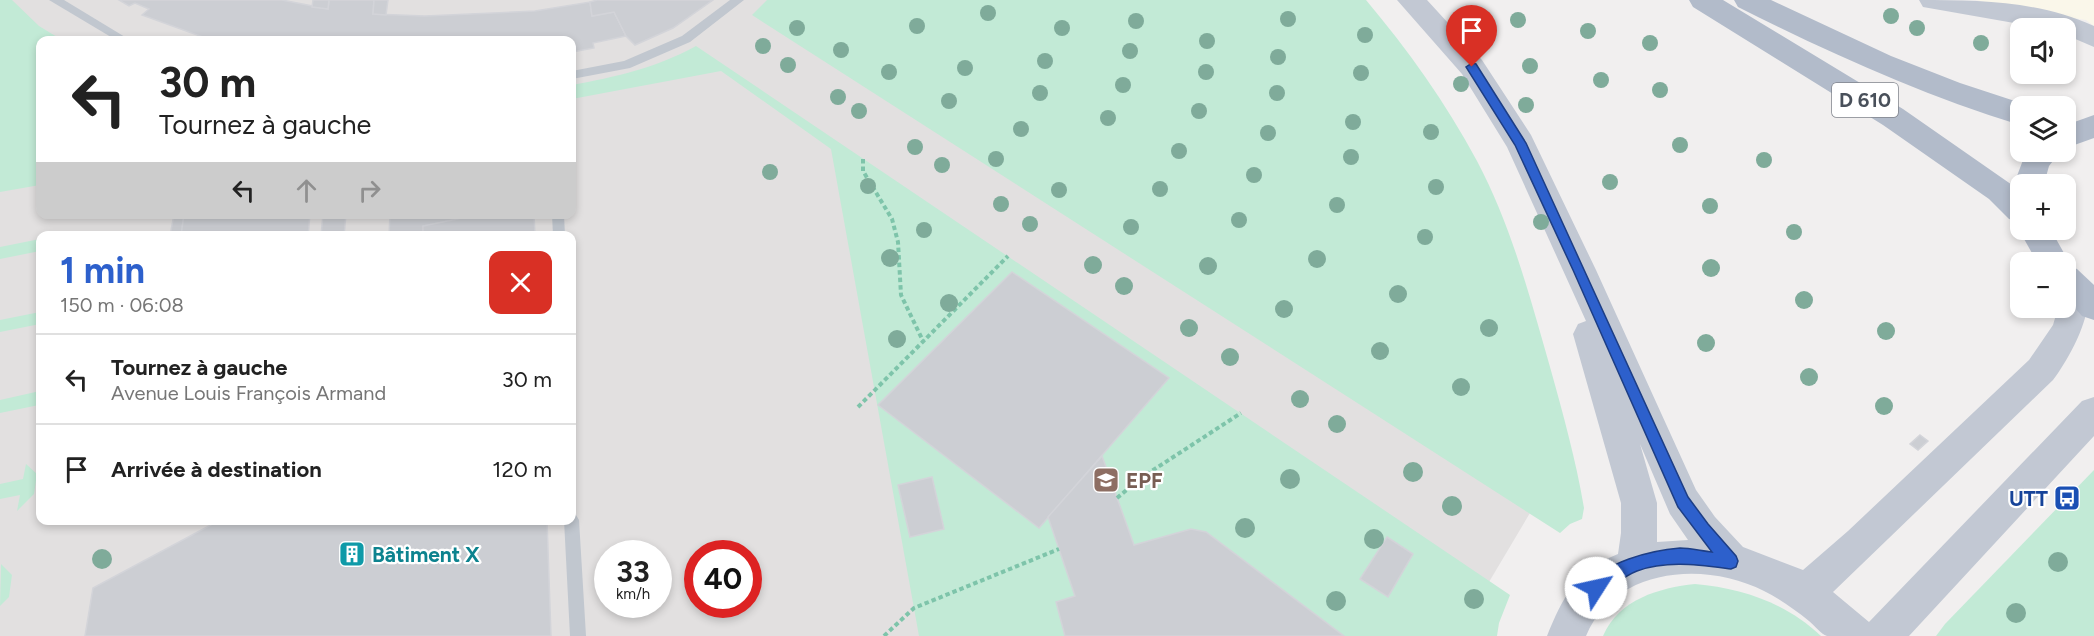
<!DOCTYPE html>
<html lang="fr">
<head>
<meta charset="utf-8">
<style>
  :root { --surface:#fff; --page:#f6f6f6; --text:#222; --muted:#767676; --line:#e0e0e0; --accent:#2d60cc }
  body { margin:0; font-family:Figtree,sans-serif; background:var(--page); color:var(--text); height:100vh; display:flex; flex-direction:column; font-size:22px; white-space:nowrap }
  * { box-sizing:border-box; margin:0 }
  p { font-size:20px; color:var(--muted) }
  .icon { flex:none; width:33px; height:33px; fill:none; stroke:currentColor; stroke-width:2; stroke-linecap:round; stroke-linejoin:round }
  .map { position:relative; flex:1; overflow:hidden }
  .side { position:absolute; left:36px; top:231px; width:540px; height:294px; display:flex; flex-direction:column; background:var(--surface); border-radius:12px; box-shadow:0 3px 9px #0003 }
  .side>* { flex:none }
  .hud { position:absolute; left:36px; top:36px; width:540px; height:183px; border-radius:12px; box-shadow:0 3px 9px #0003; background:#fff; color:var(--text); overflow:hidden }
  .buttons { position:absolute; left:2010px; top:18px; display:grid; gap:12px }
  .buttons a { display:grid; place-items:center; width:66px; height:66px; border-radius:12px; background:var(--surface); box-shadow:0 3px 9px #0003; font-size:30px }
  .speed { position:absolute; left:594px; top:540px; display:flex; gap:12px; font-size:30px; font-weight:700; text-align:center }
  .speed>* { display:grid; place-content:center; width:78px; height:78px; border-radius:50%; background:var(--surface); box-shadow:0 3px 9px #0003; line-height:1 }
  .speed small { font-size:15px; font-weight:400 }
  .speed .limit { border:9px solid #d22; background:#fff; color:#111 }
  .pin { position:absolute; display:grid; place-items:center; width:51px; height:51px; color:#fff; margin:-62px -26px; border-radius:50% 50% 50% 0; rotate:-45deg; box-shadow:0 0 6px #0007 }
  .pin .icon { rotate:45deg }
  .me { position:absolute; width:66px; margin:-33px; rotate:55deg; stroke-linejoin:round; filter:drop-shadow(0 0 4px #0008) }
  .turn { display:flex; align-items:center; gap:21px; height:126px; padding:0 24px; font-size:27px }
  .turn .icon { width:78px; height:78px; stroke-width:2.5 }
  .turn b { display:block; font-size:42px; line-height:51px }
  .lanes { display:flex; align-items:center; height:57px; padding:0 24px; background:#0003; justify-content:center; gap:30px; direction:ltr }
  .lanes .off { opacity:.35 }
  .round { display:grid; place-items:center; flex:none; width:63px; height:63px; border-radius:12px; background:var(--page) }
  .head { display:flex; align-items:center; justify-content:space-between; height:102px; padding:0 24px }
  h1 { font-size:36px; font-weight:700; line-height:45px; color:var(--accent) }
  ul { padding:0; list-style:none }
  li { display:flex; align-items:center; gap:18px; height:90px; padding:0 24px; border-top:2px solid var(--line) }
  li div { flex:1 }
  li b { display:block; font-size:22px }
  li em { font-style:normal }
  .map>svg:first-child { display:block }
</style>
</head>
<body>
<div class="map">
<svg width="2094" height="636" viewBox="0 0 2094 636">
  <rect width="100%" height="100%" fill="#f1efef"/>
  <path fill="#faf7ea" d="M 1976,0 L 2094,0 L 2094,26 L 2086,20 L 2020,10 Z"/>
  <path fill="#e2e0e0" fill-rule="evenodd" d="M 0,0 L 1336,0 L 1549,481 L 1467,619 L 1468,636 L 0,636 ZM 40,40 L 572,40 L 572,214 L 40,214 ZM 40,236 L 572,236 L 572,520 L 40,520 ZM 608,554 L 658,554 L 658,604 L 608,604 ZM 698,554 L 748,554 L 748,604 L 698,604 Z"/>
  <g fill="#c2ead6">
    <path d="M 0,0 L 12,0 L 39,26 L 62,40 L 40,40 L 40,185 L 0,192 Z"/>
    <path d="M 767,0 L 1366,0 C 1408,50 1446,103 1477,161 C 1511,225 1530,297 1550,367 C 1563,414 1576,460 1584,508 L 1582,519 L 1570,524 L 1560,533 L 752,15 Z"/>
    <path d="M 696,46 L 1510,595 L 1499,623 L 1497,636 L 919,636 L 831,149 L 721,71 L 572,99 L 572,85 C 615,77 656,68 696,46 Z"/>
    <path d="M 40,239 L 40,251 L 0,259 L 0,247 Z"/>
    <path d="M 40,312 L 40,324 L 0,332 L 0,320 Z"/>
    <path d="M 40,391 L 40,416 L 36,420 L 39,405 L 0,413 L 0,400 Z"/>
    <path d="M 26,464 L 37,474 L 34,494 L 17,511 L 20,495 L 0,499 L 0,484 L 23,479 Z"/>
    <path d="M 2094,470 L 2094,636 L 1936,636 L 1945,624 Z"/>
    <path d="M 1,564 L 12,575 L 9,597 L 0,606 Z"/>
    <path d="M 1695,584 C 1742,588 1786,603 1821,636 L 1603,636 C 1619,599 1659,588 1695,584 Z"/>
  </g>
  <g fill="#ccced3" stroke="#d3d4d9" stroke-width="1.5">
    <path d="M 119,0 L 282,0 L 328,9 L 329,0 L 374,0 L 373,14 L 425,16 L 535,11 L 590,2 L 592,16 L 614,12 L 626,36 L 593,43 L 594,48 L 572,52 L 572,40 L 211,40 L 142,15 L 149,9 L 135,3 L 129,6 Z"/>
    <path d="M 313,0 L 329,0 L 328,9 L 312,7 Z"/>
    <path d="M 374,0 L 388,0 L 386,15 L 373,14 Z"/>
    <path d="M 597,0 L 713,0 L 673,28 L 635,45 L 626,36 L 614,12 L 592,16 L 590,2 Z"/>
    <path d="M 174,214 L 184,214 L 181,236 L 170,236 Z"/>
    <path d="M 184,214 L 310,214 L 308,236 L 181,236 Z"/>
    <path d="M 323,214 L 346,214 L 344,236 L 321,236 Z"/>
    <path d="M 390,214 L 482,214 L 423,226 L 423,236 L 389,236 Z"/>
    <path d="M 482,214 L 534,214 L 535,236 L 423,236 L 423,226 Z"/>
    <path d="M 1012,272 L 1169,378 L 1039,528 L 878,405 Z"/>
    <path d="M 1920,435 L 1928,441 L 1918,450 L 1910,444 Z"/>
    <path d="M 1102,456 L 1134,545 L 1191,529 L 1206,532 L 1344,636 L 1065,636 L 1056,602 L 1075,596 L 1048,517 Z"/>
    <path d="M 932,477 L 944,529 L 910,537 L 898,485 Z"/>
    <path d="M 2067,487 L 2075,493 L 2066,503 L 2058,497 Z"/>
    <path d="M 220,520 L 547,520 L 551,636 L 85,636 L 93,588 Z"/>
    <path d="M 1387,537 L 1413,554 L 1388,597 L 1360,579 Z"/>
  </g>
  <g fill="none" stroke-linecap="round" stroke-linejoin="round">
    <g stroke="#7ec4aa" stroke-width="4" stroke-dasharray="4.5 3" stroke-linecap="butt">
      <path d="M 863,159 L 863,171 L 892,219 L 898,242 L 901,295 L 923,341"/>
      <path d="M 858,407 L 1008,256"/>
      <path d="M 1117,498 L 1141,478 L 1241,413"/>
      <path d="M 884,636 L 914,608 L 1059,549"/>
    </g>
    <g fill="#c1c7cf" fill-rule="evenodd">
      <path d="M 49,0 L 64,0 L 130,40 L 116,40 Z"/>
      <path d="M 730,0 L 744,0 L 690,42 L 630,68 L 572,79 L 572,71 L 624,61 L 682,36 Z"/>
      <path d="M 552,214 L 564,214 L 565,236 L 553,236 Z"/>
      <path d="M 572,513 L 576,515 L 579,520 L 586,636 L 570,636 L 564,520 L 572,520 Z"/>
    </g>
    <g fill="#c2c8d3" fill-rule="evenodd">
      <path d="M 1397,0 L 1427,0 L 1482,60 L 1531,135 L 1596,270 L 1696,490 L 1715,517 L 1743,547 L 1803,570 L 1848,531 L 2029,360 L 2053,325 L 2058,308 L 2066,308 L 2066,282 L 2077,278 L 2088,282 C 2094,313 2071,356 2053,380 L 1833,592 L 1869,622 L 2082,401 L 2094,397 L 2094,436 L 1909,636 C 1895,636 1836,636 1827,636 C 1821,634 1814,625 1809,621 C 1795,610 1780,599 1764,591 C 1704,560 1614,568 1586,636 L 1547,636 C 1563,597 1576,570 1618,554 L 1621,533 L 1621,503 L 1573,334 L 1578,324 L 1586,321 L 1507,147 L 1462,74 ZM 1640,444 L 1670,514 L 1688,540 L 1657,542 L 1657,503 Z"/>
      <path d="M 1919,0 C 1979,0 2039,1 2094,26 L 2094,47 L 2066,35 L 2066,28 L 2043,28 L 1923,7 Z"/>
    </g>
    <g fill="#b2bbca" fill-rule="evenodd">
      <path d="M 1689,0 L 1723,0 L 1903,109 L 2015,187 L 2014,184 L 2026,152 L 2060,152 L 2049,166 L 2044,184 L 2020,184 L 2020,222 L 2009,219 L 1989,199 L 1883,125 L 1693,7 Z"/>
      <path d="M 1734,0 L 1771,0 L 1891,56 L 1960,83 L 2030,106 L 2020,106 L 2020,125 C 1922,95 1830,53 1738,7 Z"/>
      <path d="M 2094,115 L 2094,138 L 2066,148 L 2066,125 Z"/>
      <path d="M 2020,228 L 2051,230 L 2069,262 L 2067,265 L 2077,269 L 2094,285 L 2094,320 L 2082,316 L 2066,298 L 2066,262 L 2037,262 L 2019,230 Z"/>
    </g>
  </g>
  <g fill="#7fab9a">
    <circle cx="988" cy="13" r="8"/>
    <circle cx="1891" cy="16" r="8"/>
    <circle cx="1288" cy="19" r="8"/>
    <circle cx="1518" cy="20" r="8"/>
    <circle cx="1136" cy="21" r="8"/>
    <circle cx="917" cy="26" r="8"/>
    <circle cx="797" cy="28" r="8"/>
    <circle cx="1062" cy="28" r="8"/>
    <circle cx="1917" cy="28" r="8"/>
    <circle cx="1588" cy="31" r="8"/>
    <circle cx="1365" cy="35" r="8"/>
    <circle cx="1207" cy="41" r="8"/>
    <circle cx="1650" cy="43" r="8"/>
    <circle cx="1981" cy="43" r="8"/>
    <circle cx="763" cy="46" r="8"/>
    <circle cx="841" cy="50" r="8"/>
    <circle cx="1130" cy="51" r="8"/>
    <circle cx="1278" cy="57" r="8"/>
    <circle cx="1045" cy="61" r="8"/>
    <circle cx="788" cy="65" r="8"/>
    <circle cx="1530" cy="66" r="8"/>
    <circle cx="965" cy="68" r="8"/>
    <circle cx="889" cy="72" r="8"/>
    <circle cx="1206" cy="72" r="8"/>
    <circle cx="1361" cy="73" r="8"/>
    <circle cx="1601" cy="80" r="8"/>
    <circle cx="1461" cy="84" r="8"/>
    <circle cx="1123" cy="85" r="8"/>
    <circle cx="1660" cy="90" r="8"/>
    <circle cx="1040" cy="93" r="8"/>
    <circle cx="1277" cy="93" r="8"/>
    <circle cx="838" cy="97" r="8"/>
    <circle cx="949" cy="101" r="8"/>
    <circle cx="1526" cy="105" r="8"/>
    <circle cx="859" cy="111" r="8"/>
    <circle cx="1199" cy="111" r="8"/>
    <circle cx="1108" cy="118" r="8"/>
    <circle cx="1353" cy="122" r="8"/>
    <circle cx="1021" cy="129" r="8"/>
    <circle cx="1431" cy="132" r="8"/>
    <circle cx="1268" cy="133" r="8"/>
    <circle cx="1680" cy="145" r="8"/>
    <circle cx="915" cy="147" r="8"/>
    <circle cx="1179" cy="151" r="8"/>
    <circle cx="1351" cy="157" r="8"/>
    <circle cx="996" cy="159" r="8"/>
    <circle cx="1764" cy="160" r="8"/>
    <circle cx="942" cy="165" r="8"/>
    <circle cx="770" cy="172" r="8"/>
    <circle cx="1254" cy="175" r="8"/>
    <circle cx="1610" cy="182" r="8"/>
    <circle cx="868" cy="186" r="8"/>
    <circle cx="1436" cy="187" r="8"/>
    <circle cx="1160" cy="189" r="8"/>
    <circle cx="1059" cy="190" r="8"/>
    <circle cx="1001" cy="204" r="8"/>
    <circle cx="1337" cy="205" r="8"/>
    <circle cx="1710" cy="206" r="8"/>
    <circle cx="1239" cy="220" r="8"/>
    <circle cx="1541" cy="222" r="8"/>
    <circle cx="1030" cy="224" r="8"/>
    <circle cx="1131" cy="227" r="8"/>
    <circle cx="924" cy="230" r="8"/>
    <circle cx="1794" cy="232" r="8"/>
    <circle cx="1425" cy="237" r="8"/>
    <circle cx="890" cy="258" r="9"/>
    <circle cx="1317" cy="259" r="9"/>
    <circle cx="1093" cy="265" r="9"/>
    <circle cx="1208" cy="266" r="9"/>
    <circle cx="1711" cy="268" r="9"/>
    <circle cx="1124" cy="286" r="9"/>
    <circle cx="1398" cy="294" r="9"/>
    <circle cx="1804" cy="300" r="9"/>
    <circle cx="949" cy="303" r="9"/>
    <circle cx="1284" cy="309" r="9"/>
    <circle cx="1189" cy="328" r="9"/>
    <circle cx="1489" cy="328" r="9"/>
    <circle cx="1886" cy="331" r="9"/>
    <circle cx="897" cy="339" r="9"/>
    <circle cx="1706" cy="343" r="9"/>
    <circle cx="1380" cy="351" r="9"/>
    <circle cx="1230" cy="357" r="9"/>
    <circle cx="1809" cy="377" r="9"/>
    <circle cx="1461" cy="387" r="9"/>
    <circle cx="1300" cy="399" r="9"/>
    <circle cx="1884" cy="406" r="9"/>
    <circle cx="1337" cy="424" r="9"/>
    <circle cx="1413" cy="472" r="10"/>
    <circle cx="1290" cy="479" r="10"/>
    <circle cx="1452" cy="506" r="10"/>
    <circle cx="1245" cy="528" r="10"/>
    <circle cx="1374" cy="539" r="10"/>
    <circle cx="102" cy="559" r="10"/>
    <circle cx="2058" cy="562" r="10"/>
    <circle cx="1474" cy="599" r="10"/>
    <circle cx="1336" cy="601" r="10"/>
    <circle cx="2016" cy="613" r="10"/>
  </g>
  <path fill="#2d60cc" stroke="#1d3e85" stroke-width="1.5" d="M 1472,63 L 1476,64 L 1526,143 L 1688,497 L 1708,524 L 1736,556 L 1738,561 L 1736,567 L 1731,569 C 1699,565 1667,560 1637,571 C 1621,577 1610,590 1596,596 L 1591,594 L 1589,588 C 1600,562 1654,550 1680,548 C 1690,548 1702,551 1712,552 L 1678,507 L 1573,270 L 1515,145 L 1466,67 Z"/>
  <defs>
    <symbol id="university-square" viewBox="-11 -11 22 22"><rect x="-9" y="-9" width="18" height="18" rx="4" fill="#8d6e63" stroke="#fff"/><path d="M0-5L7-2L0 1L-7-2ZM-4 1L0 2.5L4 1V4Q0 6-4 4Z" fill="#fff"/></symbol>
    <symbol id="bus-square" viewBox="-11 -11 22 22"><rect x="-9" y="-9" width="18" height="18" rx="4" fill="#1a4fb4" stroke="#fff"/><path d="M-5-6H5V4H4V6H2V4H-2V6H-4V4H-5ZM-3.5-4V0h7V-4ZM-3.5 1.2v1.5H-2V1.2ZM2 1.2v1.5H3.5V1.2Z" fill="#fff"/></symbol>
    <symbol id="building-square" viewBox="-11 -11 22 22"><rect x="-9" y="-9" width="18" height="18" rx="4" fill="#0f9aa8" stroke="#fff"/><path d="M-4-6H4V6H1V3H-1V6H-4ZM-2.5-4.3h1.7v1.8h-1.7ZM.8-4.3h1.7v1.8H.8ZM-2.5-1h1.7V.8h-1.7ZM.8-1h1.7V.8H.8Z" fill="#fff"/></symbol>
  </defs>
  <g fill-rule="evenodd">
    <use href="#university-square" x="1091" y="465" width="30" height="30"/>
    <use href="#bus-square" x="2052" y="483" width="30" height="30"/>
    <use href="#building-square" x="337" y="539" width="30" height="30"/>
  </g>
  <g text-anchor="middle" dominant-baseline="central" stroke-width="4.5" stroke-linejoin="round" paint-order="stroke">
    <rect fill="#fff" stroke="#80848c" stroke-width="1.5" x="1832" y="83" width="66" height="34" rx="4.5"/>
    <g font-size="20" font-weight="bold" fill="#49505a">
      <text x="1865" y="100">D 610</text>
    </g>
    <g font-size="21" font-weight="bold" fill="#785e54" stroke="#fff" text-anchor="start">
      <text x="1126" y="480">EPF</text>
    </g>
    <g font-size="21" font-weight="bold" fill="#164399" stroke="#fff" text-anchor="end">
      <text x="2048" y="498">UTT</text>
    </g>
    <g font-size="21" font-weight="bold" fill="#0d838f" stroke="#fff" text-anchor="start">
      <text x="372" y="554">Bâtiment X</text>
    </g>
  </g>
</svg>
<div class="buttons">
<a><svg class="icon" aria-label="sound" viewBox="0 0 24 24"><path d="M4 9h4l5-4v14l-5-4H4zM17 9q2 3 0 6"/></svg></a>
<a><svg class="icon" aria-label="layers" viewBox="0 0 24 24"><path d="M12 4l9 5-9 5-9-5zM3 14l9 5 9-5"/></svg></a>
<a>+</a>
<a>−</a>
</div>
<div class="speed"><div>33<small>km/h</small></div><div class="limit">40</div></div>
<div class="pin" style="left:1472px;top:67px;background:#d93025"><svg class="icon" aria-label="arrive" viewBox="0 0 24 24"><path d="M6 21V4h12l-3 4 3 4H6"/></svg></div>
<svg class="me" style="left:1596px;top:588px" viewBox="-20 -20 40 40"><circle r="19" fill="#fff"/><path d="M0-13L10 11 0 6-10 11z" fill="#2d60cc"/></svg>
<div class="hud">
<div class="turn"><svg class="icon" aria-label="left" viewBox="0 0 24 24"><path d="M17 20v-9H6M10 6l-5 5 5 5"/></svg><div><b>30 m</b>Tournez à gauche</div></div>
<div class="lanes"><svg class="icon" aria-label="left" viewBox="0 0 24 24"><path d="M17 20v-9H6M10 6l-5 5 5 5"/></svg><svg class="icon off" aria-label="ahead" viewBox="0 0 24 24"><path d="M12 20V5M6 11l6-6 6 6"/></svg><svg class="icon off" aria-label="right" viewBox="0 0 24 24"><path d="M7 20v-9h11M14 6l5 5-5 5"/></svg></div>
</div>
<section class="side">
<div class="head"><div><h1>1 min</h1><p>150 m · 06:08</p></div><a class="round" style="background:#d93025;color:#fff"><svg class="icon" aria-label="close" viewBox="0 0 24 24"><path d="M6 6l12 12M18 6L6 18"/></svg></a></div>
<ul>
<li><svg class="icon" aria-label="left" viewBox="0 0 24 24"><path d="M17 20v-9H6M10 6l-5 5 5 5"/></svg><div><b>Tournez à gauche</b><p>Avenue Louis François Armand</p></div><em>30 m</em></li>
<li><svg class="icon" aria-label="arrive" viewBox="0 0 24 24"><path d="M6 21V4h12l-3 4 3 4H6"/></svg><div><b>Arrivée à destination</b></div><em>120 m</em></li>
</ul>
</section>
</div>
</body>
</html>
